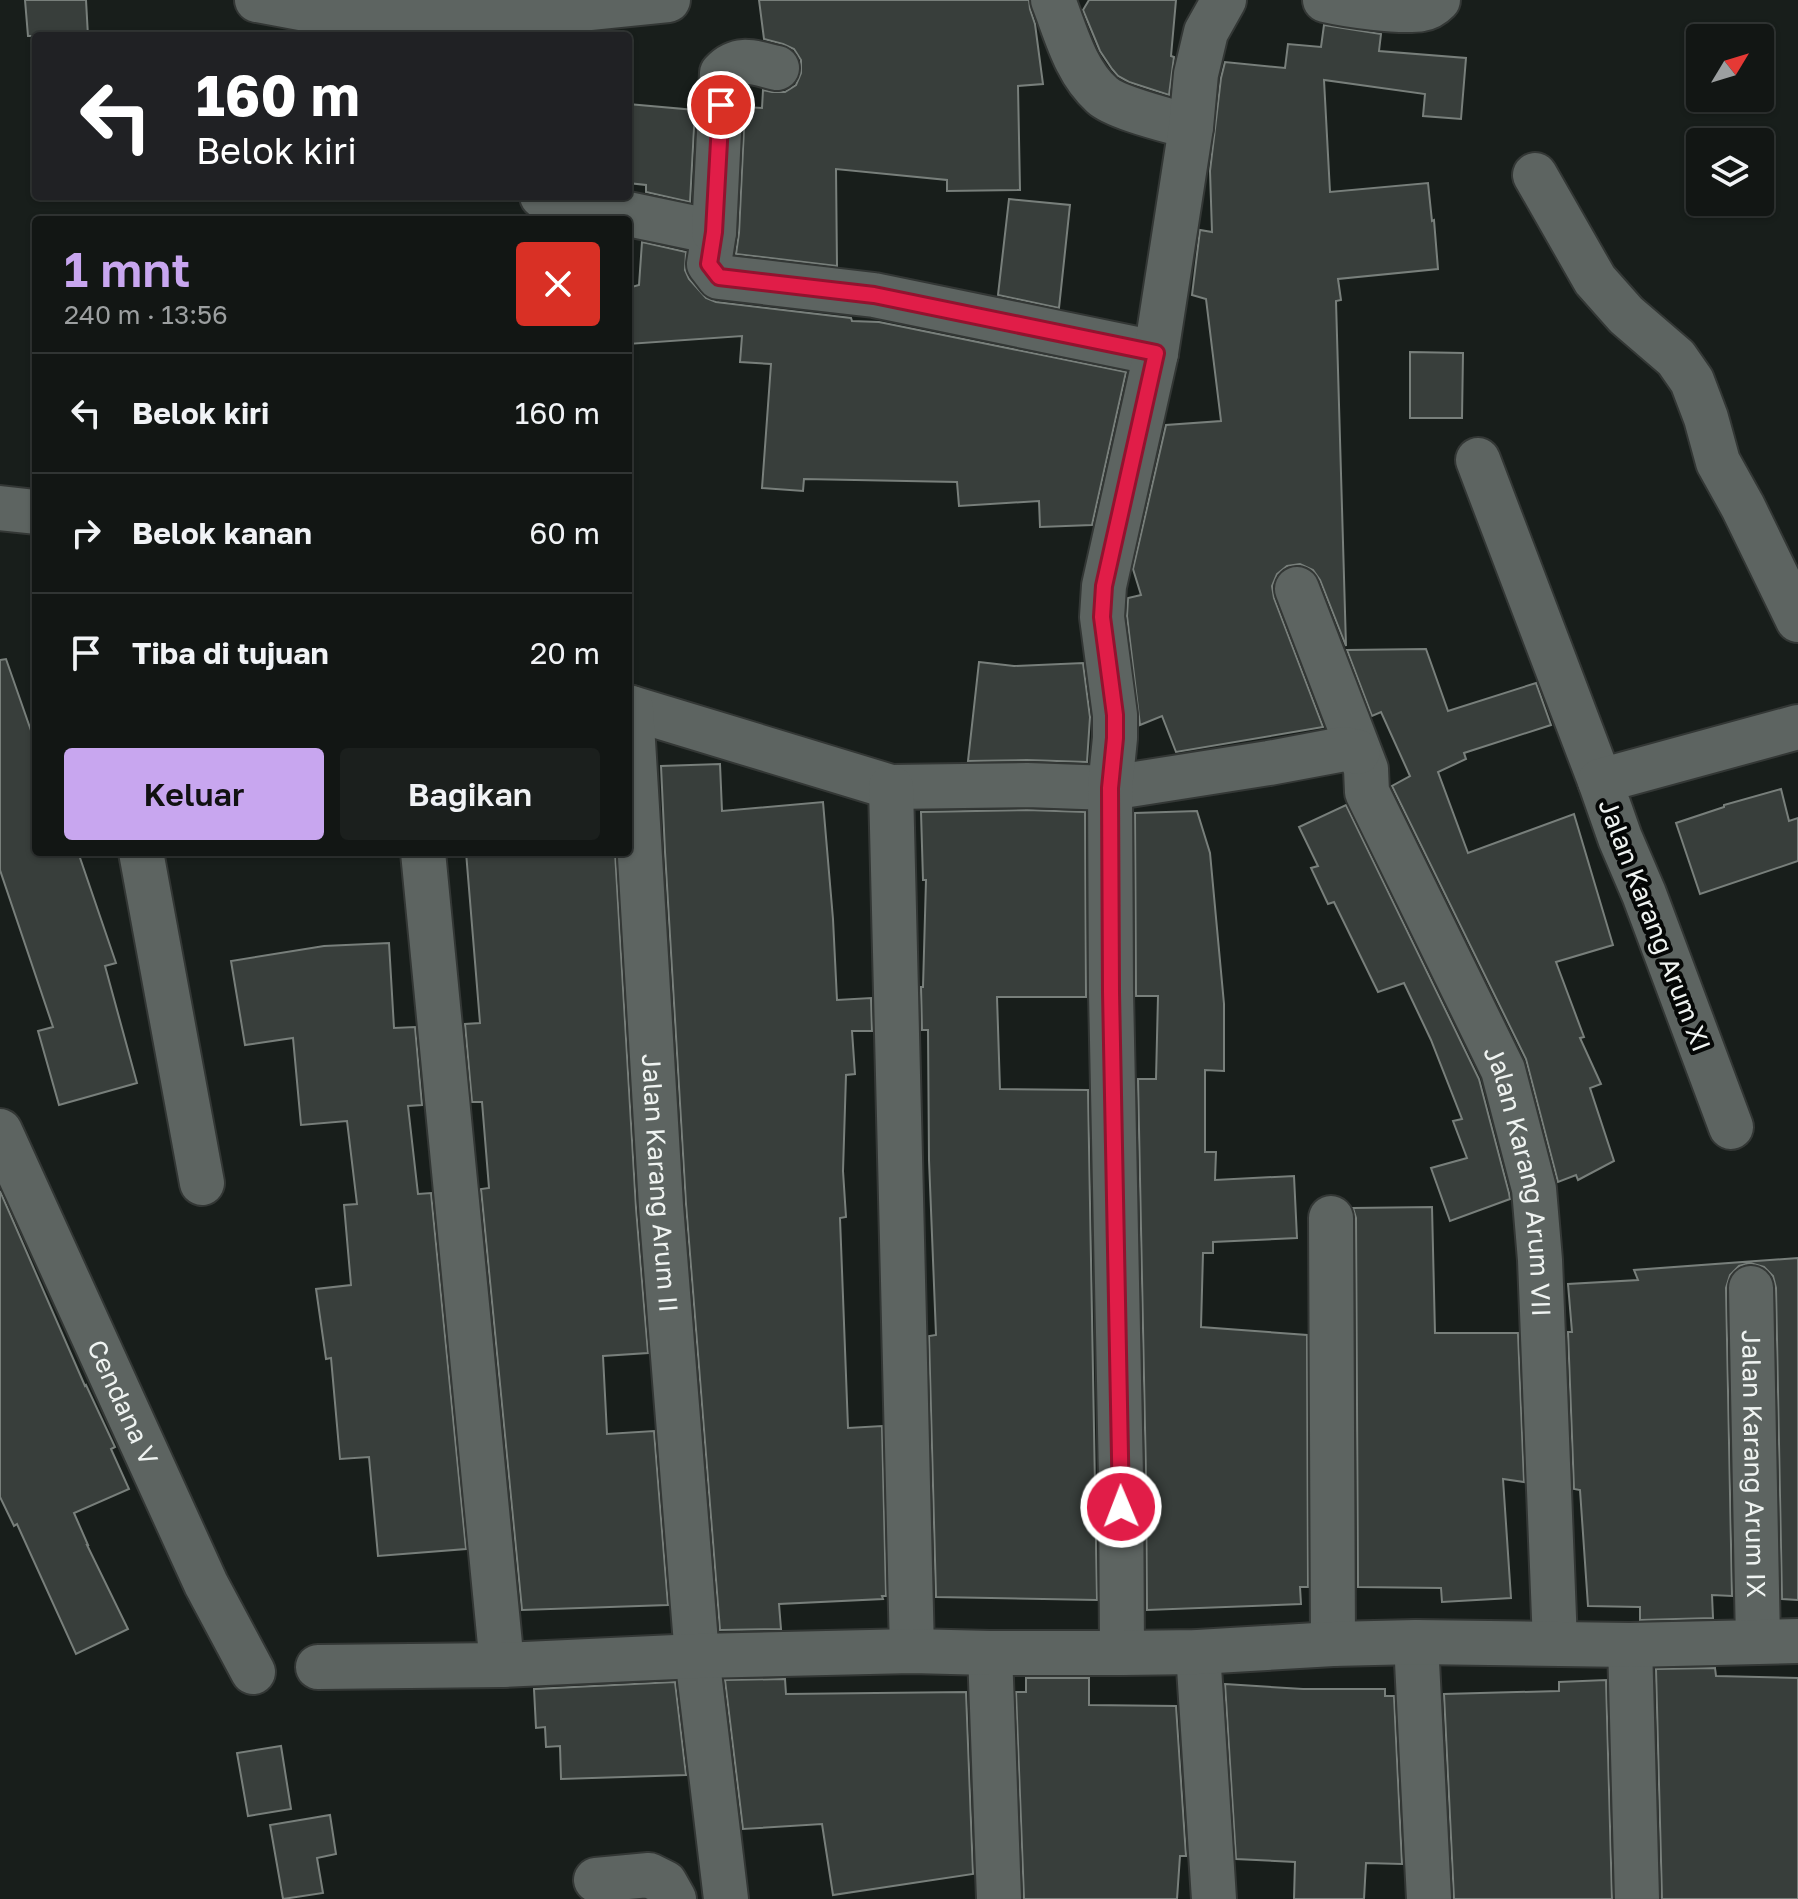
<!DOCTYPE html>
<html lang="id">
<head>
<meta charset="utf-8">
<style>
  :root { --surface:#121614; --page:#1b1f1d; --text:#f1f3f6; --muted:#9c9fa0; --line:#313534; --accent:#c8a6ef }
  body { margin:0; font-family:"Golos Text",sans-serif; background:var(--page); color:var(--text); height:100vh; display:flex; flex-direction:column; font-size:30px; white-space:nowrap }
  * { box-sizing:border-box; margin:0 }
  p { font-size:26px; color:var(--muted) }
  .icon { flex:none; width:44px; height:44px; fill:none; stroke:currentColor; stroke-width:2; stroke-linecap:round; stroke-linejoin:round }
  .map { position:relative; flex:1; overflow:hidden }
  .side { position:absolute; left:32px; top:216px; width:600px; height:640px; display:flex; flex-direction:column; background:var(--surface); border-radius:8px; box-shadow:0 2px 6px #0004,0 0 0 2px var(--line) }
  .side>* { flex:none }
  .banner { position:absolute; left:32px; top:32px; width:600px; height:168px; border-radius:8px; box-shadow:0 2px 6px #0004,0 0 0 2px var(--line); background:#202124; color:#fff; overflow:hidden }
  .needle { width:52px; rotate:52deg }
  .fabs { position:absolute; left:1686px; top:24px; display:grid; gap:16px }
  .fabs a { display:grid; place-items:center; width:88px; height:88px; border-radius:8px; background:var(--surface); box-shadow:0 2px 6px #0004,0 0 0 2px var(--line); font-size:40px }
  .pin { position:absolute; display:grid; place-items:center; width:68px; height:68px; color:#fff; margin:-34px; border:4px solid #fff; border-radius:50%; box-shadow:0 2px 8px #0007 }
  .me { position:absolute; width:88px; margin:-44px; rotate:359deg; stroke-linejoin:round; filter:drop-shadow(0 0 6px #0008) }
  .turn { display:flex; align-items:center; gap:28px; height:168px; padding:0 32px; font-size:36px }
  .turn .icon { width:104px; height:104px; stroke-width:2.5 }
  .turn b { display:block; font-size:56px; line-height:68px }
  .round { display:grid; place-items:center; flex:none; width:84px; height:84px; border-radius:8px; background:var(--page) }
  .overview { display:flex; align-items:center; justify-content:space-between; height:136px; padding:0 32px }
  h1 { font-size:48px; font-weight:600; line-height:60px; color:var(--accent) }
  .button { display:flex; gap:16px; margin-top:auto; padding:16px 32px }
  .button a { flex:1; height:92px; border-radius:8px; background:var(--accent); color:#111; font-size:32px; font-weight:600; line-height:92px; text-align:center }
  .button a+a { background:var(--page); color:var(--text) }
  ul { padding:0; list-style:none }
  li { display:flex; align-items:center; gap:24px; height:120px; padding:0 32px; border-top:2px solid var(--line) }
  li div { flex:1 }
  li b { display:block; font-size:30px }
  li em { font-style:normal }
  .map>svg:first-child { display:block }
</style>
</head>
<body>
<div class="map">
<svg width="1798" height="1899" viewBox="0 0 1798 1899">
  <rect width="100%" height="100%" fill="#181e1b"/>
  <g fill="#383e3b" stroke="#787f7b" stroke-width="2">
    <path d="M 25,0 L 86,0 L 88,36 L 28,36 Z"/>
    <path d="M 759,0 L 1029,0 L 1030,9 L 1035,24 L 1043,84 L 1018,86 L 1020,190 L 947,191 L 947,180 L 836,169 L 837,266 L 736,254 L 739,233 L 745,107 L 762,108 L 763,90 L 772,92 L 785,92 L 796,85 L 801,73 L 801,60 L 794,49 L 783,44 L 764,39 Z"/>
    <path d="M 1089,0 L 1176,0 L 1171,56 L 1174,57 L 1169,95 L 1129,82 L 1118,76 L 1112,69 L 1100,51 L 1083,10 Z"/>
    <path d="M 1324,25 L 1381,34 L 1379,51 L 1466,58 L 1461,119 L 1423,116 L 1425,94 L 1324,80 L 1330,192 L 1428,183 L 1432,221 L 1434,220 L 1438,269 L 1338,279 L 1341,300 L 1336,301 L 1346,646 L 1320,580 L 1313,570 L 1300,564 L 1287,566 L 1277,574 L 1272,586 L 1274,598 L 1323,727 L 1176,752 L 1162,716 L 1140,725 L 1127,616 L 1128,598 L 1141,595 L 1133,569 L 1166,425 L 1221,421 L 1206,299 L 1192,295 L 1200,230 L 1212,232 L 1210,171 L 1221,78 L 1225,62 L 1285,68 L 1288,44 L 1321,47 Z"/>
    <path d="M 628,104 L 695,110 L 690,202 L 646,192 L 646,185 L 628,183 Z"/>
    <path d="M 1009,199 L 1070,205 L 1059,308 L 998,295 Z"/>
    <path d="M 642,242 L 686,252 L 685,270 L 689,279 L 706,298 L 716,302 L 851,318 L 852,321 L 879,322 L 1126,372 L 1092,525 L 1040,527 L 1039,501 L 959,506 L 957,482 L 804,479 L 803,491 L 762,488 L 771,364 L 740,362 L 742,336 L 628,344 L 628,288 L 639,285 Z"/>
    <path d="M 1410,352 L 1463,353 L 1462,418 L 1410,418 Z"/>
    <path d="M 1426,649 L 1448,711 L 1536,683 L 1551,725 L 1464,753 L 1466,759 L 1438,772 L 1468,853 L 1574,814 L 1613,945 L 1556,962 L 1584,1037 L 1580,1038 L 1601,1084 L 1590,1088 L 1614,1161 L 1578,1180 L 1576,1175 L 1558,1182 L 1526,1059 L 1392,786 L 1410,776 L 1381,712 L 1372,716 L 1347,650 Z"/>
    <path d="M 6,659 L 36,745 L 36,852 L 78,852 L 116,963 L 105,966 L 137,1083 L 59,1105 L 38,1031 L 53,1027 L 0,870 L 0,660 Z"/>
    <path d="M 979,662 L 1014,666 L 1083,663 L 1090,717 L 1087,762 L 1027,760 L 968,761 Z"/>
    <path d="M 720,764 L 722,811 L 823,802 L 833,919 L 837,1000 L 871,998 L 872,1031 L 852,1031 L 855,1074 L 846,1075 L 843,1171 L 846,1217 L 840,1218 L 848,1428 L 882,1426 L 886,1596 L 882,1596 L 883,1599 L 779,1604 L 781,1629 L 720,1630 L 686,1204 L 665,852 L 661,766 Z"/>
    <path d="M 1781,789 L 1789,821 L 1798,818 L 1798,861 L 1700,894 L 1676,823 L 1724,807 L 1724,805 Z"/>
    <path d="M 1346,805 L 1479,1079 L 1509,1193 L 1510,1199 L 1450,1221 L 1431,1168 L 1467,1158 L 1453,1121 L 1462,1119 L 1431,1040 L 1404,983 L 1378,992 L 1334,902 L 1328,904 L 1311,868 L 1318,866 L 1299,827 Z"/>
    <path d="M 1027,810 L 1085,812 L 1086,997 L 997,997 L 1000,1089 L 1088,1090 L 1097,1600 L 936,1597 L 929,1336 L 936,1335 L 929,1160 L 928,1030 L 922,1030 L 921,987 L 923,987 L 926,880 L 923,880 L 921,812 Z"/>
    <path d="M 1197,811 L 1210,853 L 1224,1004 L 1224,1071 L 1205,1070 L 1205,1152 L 1216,1152 L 1215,1180 L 1294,1176 L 1297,1238 L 1213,1242 L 1213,1253 L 1203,1253 L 1201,1327 L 1307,1335 L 1308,1587 L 1300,1587 L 1301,1604 L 1147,1610 L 1146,1477 L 1138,1079 L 1156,1079 L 1158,996 L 1136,996 L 1135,813 Z"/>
    <path d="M 466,852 L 615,852 L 636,1208 L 648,1353 L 603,1356 L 607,1434 L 654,1431 L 668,1605 L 522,1610 L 481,1189 L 489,1188 L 482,1102 L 472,1102 L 465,1024 L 480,1023 Z"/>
    <path d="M 389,943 L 394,1028 L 415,1027 L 422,1105 L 408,1106 L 418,1194 L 431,1193 L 466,1549 L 378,1556 L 369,1457 L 340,1459 L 331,1358 L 326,1359 L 316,1289 L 351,1285 L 344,1205 L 357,1204 L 347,1121 L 301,1125 L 293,1038 L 245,1045 L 231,961 L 324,946 Z"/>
    <path d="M 0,1191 L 85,1386 L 86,1385 L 115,1447 L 111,1449 L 129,1489 L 74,1513 L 88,1545 L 87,1545 L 128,1629 L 76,1654 L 17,1524 L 14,1526 L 0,1497 Z"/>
    <path d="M 1432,1207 L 1435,1333 L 1518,1333 L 1524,1482 L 1503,1479 L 1511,1598 L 1442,1602 L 1441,1588 L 1358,1587 L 1356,1218 L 1353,1208 Z"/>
    <path d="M 1798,1258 L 1798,1600 L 1782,1599 L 1776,1288 L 1773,1276 L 1764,1267 L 1750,1263 L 1739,1266 L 1730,1275 L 1726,1288 L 1732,1596 L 1712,1595 L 1713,1618 L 1640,1620 L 1640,1607 L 1588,1606 L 1580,1490 L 1574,1489 L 1568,1332 L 1572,1332 L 1568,1284 L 1638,1280 L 1634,1270 Z"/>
    <path d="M 1715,1668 L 1716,1676 L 1798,1678 L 1798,1899 L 1662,1899 L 1656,1669 Z"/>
    <path d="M 1026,1678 L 1089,1678 L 1089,1705 L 1176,1706 L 1186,1856 L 1180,1856 L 1177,1899 L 1024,1899 L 1016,1692 L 1026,1692 Z"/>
    <path d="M 785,1679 L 786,1694 L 966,1692 L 973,1874 L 833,1895 L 822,1824 L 743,1829 L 725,1680 Z"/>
    <path d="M 1606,1680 L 1612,1899 L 1454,1899 L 1444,1694 L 1559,1691 L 1559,1682 Z"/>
    <path d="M 675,1682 L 686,1775 L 561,1779 L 560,1746 L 546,1747 L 545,1727 L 536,1728 L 534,1689 Z"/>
    <path d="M 1225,1684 L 1303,1689 L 1385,1689 L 1385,1696 L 1394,1696 L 1402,1864 L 1366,1863 L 1364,1899 L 1294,1899 L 1295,1862 L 1236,1859 Z"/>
    <path d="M 281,1746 L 291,1809 L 248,1816 L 237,1753 Z"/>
    <path d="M 330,1815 L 336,1854 L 317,1858 L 323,1893 L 283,1899 L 270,1825 Z"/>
  </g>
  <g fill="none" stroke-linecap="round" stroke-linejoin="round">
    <defs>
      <g id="minor">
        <path d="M 257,0 L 349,17 L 463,18 L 521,15 L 668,0"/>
        <path d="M 1053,0 C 1066,33 1075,71 1102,95 C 1116,108 1171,121 1191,127"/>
        <path d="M 1325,0 C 1347,5 1400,13 1422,9 C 1429,8 1433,5 1438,0"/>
        <path d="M 1535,175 L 1595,280 L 1626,315 L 1676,358 L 1692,381 L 1706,418 L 1718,462 L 1743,507 L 1798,620"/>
        <path d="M 542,196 L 714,232 L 709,264 L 719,277 L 874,295 L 1156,353"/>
        <path d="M 714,232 L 722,73 C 739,55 755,63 777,68"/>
        <path d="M 1478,460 L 1600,781"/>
        <path d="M 0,508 L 36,512"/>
        <path id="s1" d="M 1297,589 L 1366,769 L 1367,792 L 1503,1070 L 1534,1189 L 1540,1260 L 1555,1643"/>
        <path d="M 628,707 L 891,787 L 1027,785 L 1110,788 L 1269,763 L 1344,749 L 1358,752"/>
        <path id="s2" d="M 631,708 L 661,1206 L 697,1656 L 726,1899"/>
        <path d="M 891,787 L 912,1651"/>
        <path d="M 141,852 L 202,1183"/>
        <path d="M 423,852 L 502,1665"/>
        <path d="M 1731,1127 L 1644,894 L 1620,838 L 1600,781 L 1798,727"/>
        <path id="s3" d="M 0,1131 L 206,1584 L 253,1672"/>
        <path d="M 1331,1218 L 1333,1644"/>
        <path id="s4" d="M 1751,1288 L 1758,1641"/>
        <path d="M 1416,1642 L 1429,1899"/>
        <path d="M 1630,1645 L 1637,1899"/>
        <path d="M 1198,1652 L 1214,1899"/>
        <path d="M 990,1653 L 999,1899"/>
        <path d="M 1122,1653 L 1121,1478 L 1111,992 L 1110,788 L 1115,738 L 1115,715 L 1102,617 L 1104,586 L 1156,353 L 1191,127 L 1196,74 L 1206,32 L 1224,0"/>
        <path d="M 318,1667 L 502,1665 L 697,1656 L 912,1651 L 990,1653 L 1122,1653 L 1198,1652 L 1333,1644 L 1416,1642 L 1630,1645 L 1798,1641"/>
        <path d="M 596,1880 L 649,1875 L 665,1883 L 674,1899"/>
      </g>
    </defs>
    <use href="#minor" stroke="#333735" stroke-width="48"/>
    <use href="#minor" stroke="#5d6461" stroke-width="44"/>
  </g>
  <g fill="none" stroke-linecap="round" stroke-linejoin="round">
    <defs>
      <path id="route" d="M 721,105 L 714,232 L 709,264 L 719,277 L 874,295 L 1156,353 L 1104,586 L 1102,617 L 1115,715 L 1115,738 L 1110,788 L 1111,992 L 1121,1507"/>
    </defs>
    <use href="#route" stroke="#92132f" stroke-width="20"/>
    <use href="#route" stroke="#e11d48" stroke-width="14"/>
  </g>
  <g text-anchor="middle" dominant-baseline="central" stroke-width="8" stroke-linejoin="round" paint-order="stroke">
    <g font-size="26" fill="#eff3f1" stroke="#050706">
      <text transform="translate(1655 925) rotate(69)">Jalan Karang Arum XI</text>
      <text stroke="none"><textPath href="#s2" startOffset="476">Jalan Karang Arum II</textPath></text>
      <text stroke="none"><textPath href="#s1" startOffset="638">Jalan Karang Arum VII</textPath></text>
      <text stroke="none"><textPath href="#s3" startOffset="298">Cendana V</textPath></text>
      <text stroke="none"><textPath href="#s4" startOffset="176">Jalan Karang Arum IX</textPath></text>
    </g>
  </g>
</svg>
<div class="fabs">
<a><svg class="needle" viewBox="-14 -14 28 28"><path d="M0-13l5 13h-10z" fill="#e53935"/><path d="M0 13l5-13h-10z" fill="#9c9fa0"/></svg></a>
<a><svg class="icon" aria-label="layers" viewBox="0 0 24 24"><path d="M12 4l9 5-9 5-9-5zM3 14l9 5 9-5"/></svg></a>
</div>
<div class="pin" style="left:721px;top:105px;background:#d93025"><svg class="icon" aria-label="arrive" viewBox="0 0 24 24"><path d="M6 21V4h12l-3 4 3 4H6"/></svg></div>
<svg class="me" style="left:1121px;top:1507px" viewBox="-20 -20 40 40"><circle r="17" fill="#e11d48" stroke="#fff" stroke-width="3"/><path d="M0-11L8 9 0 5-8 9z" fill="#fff"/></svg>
<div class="banner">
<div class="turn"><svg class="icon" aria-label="left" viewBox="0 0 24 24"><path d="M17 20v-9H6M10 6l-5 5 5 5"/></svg><div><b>160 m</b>Belok kiri</div></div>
</div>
<section class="side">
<div class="overview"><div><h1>1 mnt</h1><p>240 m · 13:56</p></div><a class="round" style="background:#d93025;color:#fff"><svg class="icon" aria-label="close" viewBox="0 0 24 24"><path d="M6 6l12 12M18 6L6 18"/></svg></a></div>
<ul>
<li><svg class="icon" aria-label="left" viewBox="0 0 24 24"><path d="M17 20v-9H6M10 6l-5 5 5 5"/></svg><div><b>Belok kiri</b></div><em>160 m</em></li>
<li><svg class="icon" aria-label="right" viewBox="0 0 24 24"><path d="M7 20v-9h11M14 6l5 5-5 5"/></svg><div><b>Belok kanan</b></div><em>60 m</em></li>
<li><svg class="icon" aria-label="arrive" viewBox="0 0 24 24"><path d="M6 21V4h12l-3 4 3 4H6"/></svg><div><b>Tiba di tujuan</b></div><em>20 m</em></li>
</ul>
<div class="button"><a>Keluar</a><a>Bagikan</a></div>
</section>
</div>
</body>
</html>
